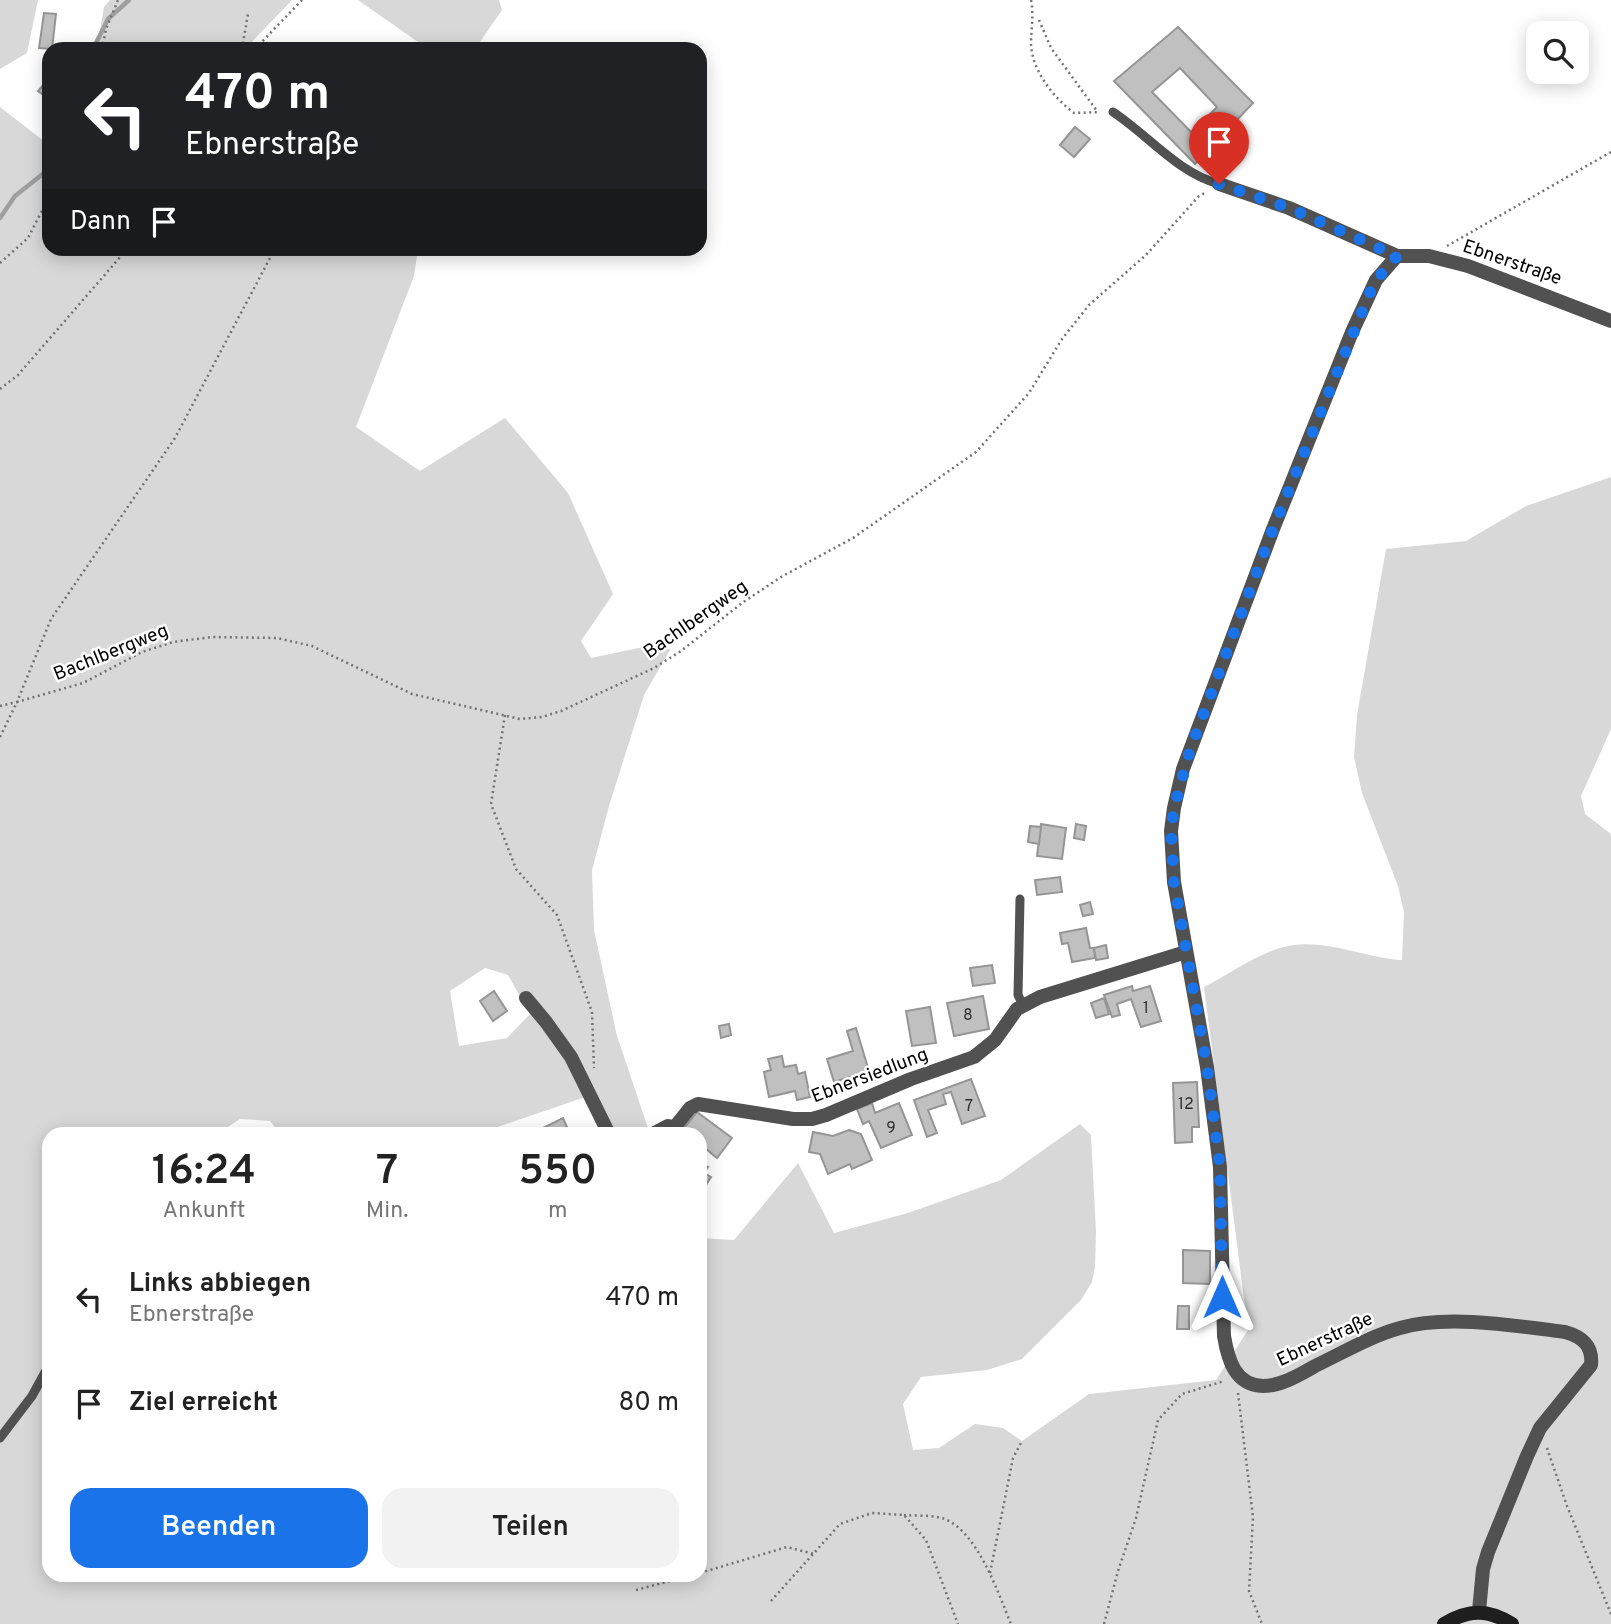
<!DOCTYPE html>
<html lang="de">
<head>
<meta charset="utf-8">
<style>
  :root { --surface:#fff; --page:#f2f2f2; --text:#222; --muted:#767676; --accent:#1a73e8 }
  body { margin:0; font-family:Overpass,sans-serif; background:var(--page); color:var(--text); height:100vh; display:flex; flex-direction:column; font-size:26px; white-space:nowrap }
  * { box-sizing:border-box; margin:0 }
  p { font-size:23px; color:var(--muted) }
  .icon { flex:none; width:38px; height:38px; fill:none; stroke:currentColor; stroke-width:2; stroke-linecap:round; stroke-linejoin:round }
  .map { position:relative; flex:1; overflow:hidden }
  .details { position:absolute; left:42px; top:1127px; width:665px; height:455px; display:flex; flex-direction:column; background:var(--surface); border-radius:21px; box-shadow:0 4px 18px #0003 }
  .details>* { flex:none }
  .guide { position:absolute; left:42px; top:42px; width:665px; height:214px; border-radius:21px; box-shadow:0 4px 18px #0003; background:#202124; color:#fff; overflow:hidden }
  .fabs { position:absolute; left:1526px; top:21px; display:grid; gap:14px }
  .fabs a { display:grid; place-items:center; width:63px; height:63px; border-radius:14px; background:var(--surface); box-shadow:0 4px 18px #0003; font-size:35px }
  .pin { position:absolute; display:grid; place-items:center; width:60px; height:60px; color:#fff; margin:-72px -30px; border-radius:50% 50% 50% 0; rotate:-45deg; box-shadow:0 0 7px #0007 }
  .pin .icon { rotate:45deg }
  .me { position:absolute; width:77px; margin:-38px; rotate:0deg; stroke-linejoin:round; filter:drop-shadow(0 0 5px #0008) }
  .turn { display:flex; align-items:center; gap:24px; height:147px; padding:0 28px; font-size:32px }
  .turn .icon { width:91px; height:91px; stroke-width:2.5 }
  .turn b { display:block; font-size:49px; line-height:60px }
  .then { display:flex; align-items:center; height:66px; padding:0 28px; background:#0003; gap:14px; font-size:26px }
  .eta { display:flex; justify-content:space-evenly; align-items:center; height:119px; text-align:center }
  .eta b { font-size:42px; font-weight:600; line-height:49px }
  .cta { display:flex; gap:14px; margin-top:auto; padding:14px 28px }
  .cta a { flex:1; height:80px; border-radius:21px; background:var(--accent); color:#fff; font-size:28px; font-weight:600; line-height:80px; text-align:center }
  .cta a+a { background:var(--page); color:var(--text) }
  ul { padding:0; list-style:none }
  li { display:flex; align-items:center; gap:21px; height:105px; padding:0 28px }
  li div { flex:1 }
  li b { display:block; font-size:26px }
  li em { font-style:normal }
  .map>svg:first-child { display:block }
</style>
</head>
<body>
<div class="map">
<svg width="1611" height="1624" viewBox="0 0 1611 1624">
  <rect width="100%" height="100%" fill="#fff"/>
  <g fill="#d8d8d8" fill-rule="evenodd">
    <path d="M 0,0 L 38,0 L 27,53 L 0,69 Z"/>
    <path d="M 110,0 L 292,0 L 245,49 L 97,49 L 104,7 Z"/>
    <path d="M 358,0 L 499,0 L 502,10 L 475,49 L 428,49 Z"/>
    <path d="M 0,107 L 49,145 L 49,248 L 418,249 L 414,276 L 356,427 L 420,471 L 505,418 L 568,493 L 613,594 L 581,641 L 591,658 L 662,643 L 670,650 L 644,695 L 609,806 L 592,870 L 594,930 L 617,1036 L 648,1128 L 615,1130 L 594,1094 L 477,1134 L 280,1134 L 270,1121 L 240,1119 L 217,1134 L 49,1134 L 49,1575 L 700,1575 L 700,1238 L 734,1240 L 798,1163 L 834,1233 L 908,1213 L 1001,1180 L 1080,1124 L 1091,1135 L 1096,1232 L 1095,1267 L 1092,1282 L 1081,1300 L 1022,1359 L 987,1370 L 921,1377 L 903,1404 L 913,1450 L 939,1448 L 975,1424 L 1003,1428 L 1022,1441 L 1089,1394 L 1216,1380 L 1248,1330 L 1204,987 C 1232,973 1263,949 1294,945 C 1327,940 1369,958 1402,960 L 1404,912 L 1398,886 L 1362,793 L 1354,757 L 1357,715 L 1386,549 L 1466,541 L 1526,506 L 1611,477 L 1611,729 L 1581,796 L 1585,814 L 1611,834 L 1611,1624 L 0,1624 ZM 485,968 L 508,975 L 530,1014 L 507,1038 L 459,1046 L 450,991 Z"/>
  </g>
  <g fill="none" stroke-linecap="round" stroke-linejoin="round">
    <g stroke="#9f9f9f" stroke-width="4.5">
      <path d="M 93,49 L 108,19 L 129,0"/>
      <path d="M 0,218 L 15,196 L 49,169"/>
    </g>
  </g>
  <g fill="#c0c0c0" stroke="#959595" stroke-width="2" fill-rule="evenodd">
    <path d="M 44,13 L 56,14 L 52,49 L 39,48 Z"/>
    <path d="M 1178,27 L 1253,103 L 1195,164 L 1114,81 ZM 1180,68 L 1217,107 L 1192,133 L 1152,92 Z"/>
    <path d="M 49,78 L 49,99 L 38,91 Z"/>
    <path d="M 1075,127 L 1090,139 L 1074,157 L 1060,145 Z"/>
    <path d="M 1041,824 L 1066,828 L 1062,859 L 1037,856 Z"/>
    <path d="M 1076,824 L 1086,826 L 1084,840 L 1074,838 Z"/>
    <path d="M 1030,826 L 1041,827 L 1039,844 L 1028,842 Z"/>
    <path d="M 1060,877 L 1062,892 L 1037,895 L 1035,880 Z"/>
    <path d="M 1090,902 L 1093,914 L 1083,916 L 1080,905 Z"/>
    <path d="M 1086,928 L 1090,948 L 1094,948 L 1095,958 L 1072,962 L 1068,943 L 1062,944 L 1060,933 Z"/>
    <path d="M 1106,945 L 1108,958 L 1096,960 L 1094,948 Z"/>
    <path d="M 992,965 L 995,983 L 973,986 L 970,968 Z"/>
    <path d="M 1132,986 L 1133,991 L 1150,986 L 1161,1021 L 1141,1027 L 1131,999 L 1117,1004 L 1120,1015 L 1112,1017 L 1104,995 Z"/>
    <path d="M 494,991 L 507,1011 L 493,1021 L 480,1001 Z"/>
    <path d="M 983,996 L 989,1029 L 954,1036 L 947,1003 Z"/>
    <path d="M 1104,998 L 1109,1014 L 1096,1018 L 1091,1003 Z"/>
    <path d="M 930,1007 L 936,1043 L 912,1046 L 906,1011 Z"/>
    <path d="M 729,1024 L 731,1035 L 721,1038 L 719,1026 Z"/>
    <path d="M 856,1028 L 869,1071 L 834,1082 L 827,1059 L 853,1051 L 847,1031 Z"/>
    <path d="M 782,1056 L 784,1067 L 796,1065 L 798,1074 L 805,1072 L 810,1097 L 797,1100 L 795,1091 L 769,1097 L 764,1072 L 771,1070 L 768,1059 Z"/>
    <path d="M 971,1079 L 985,1116 L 962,1124 L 951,1092 L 943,1094 L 946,1104 L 928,1110 L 937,1133 L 927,1137 L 914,1100 Z"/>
    <path d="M 1197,1082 L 1199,1127 L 1192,1127 L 1192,1142 L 1175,1143 L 1173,1083 Z"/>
    <path d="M 872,1103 L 875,1113 L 899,1103 L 912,1135 L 881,1148 L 869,1121 L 863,1124 L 857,1109 Z"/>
    <path d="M 697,1112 L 732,1138 L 717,1158 L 700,1144 L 700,1134 L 693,1134 L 685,1127 Z"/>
    <path d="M 563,1118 L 570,1134 L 531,1134 Z"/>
    <path d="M 849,1130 L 861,1134 L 872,1160 L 852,1169 L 850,1164 L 828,1174 L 820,1154 L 809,1152 L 813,1132 L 833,1136 Z"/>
    <path d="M 700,1162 L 708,1167 L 704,1173 L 711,1177 L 700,1194 Z"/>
    <path d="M 1183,1250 L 1210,1251 L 1210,1284 L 1183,1283 Z"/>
    <path d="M 1178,1306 L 1189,1306 L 1189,1329 L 1177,1329 Z"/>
  </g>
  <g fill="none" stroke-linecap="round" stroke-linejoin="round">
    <g stroke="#737373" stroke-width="2.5" stroke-dasharray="2 3.5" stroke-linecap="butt">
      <path d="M 1031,0 C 1034,15 1031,29 1031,44 C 1032,71 1054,98 1074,113 L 1100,112"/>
      <path d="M 1039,20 L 1051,48 L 1097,111"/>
      <path d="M 102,49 L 106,29 L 118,0"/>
      <path d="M 242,49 L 248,14"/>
      <path d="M 255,49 L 302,0"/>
      <path d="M 1447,246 L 1611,152"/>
      <path d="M 0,263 L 28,238 L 49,197"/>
      <path d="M 0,389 L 18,375 L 128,248"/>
      <path d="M 0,706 L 17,702 L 51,619 L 175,438 L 270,258 L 269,248"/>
      <path d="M 505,715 L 491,804 L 516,869 L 557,915 L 592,1012 L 594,1068"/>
      <path d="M 0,737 L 17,702 L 83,683 L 142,652 L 173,642 L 212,637 L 277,638 L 312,646 L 412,694 L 520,719 L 542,717 L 561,711 L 654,668 L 681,651 L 742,603 L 781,577 L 853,538 L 976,452 L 1029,393 L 1062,339 L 1089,305 L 1146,255 L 1199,196 L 1205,193"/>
      <path d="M 1238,1393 L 1253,1517 L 1249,1591 L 1262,1624"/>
      <path d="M 1547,1448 L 1567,1506 L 1611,1614"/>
      <path d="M 904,1515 C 916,1516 931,1515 942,1518 C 977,1529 998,1593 1011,1624"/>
      <path d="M 700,1573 L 787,1547 L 814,1554"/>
      <path d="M 990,1573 L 1013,1458 L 1022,1441"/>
      <path d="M 636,1590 L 693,1575"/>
      <path d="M 771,1601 L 840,1524 L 872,1513 L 904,1515 L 926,1540 L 958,1624"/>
      <path d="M 1104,1624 L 1118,1571 L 1136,1518 L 1158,1420 L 1182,1394 L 1224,1381"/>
    </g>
    <g stroke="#515151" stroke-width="9">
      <path d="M 1113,112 C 1148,135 1178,173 1219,184"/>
      <path d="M 1020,899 L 1018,995 L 1023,1005"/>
      <path d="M 0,1438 L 32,1396 L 49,1365"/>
    </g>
    <g stroke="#515151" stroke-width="14">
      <path d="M 1219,184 L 1289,208 L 1397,256 L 1429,256 L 1468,266 L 1611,321"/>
      <path d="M 1397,256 L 1376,280 L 1352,332 L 1273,529 L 1183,769 L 1174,808 L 1171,831 L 1174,882 L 1207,1067 L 1220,1167 L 1224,1336 C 1228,1360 1235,1385 1263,1386 C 1282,1386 1301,1374 1317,1365 C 1344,1352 1371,1336 1400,1328 C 1446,1314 1518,1326 1565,1332 C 1583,1337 1593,1346 1591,1365 L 1540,1428 L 1527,1456 L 1488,1552 L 1483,1569 L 1479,1611"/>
      <path d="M 526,998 L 546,1022 L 571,1057 L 609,1134"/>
      <path d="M 653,1134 L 668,1126 L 674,1128 L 690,1108 L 698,1104 L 793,1119 L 812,1119 L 826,1115 L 911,1079 L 974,1057 L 995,1040 L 1017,1009 L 1040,997 L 1186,952"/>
    </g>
    <path stroke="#1e1e1e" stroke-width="14" d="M 1444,1624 C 1469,1609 1488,1609 1512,1624"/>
  </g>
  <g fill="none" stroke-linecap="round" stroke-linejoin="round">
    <path stroke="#1a73e8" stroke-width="12" stroke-dasharray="0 21.6" d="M 1219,184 L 1289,208 L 1397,256 L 1376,280 L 1371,290 L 1273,529 L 1190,750 L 1174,808 L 1171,831 L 1174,882 L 1207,1067 L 1220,1167 L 1222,1297"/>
  </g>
  <g text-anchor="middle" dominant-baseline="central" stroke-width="5" stroke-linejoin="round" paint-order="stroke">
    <g font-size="16" fill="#303030">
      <text x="1146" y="1009">1</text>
      <text x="968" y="1016">8</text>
      <text x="1186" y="1105">12</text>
      <text x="969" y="1107">7</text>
      <text x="891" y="1129">9</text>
    </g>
    <g font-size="19" fill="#000" stroke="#fff">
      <text transform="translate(1512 263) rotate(19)">Ebnerstraße</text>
      <text transform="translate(696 620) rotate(-35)">Bachlbergweg</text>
      <text transform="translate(111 653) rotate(-22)">Bachlbergweg</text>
      <text transform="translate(870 1076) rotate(-21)">Ebnersiedlung</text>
      <text transform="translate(1325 1340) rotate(-25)">Ebnerstraße</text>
    </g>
  </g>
</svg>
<div class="fabs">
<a><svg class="icon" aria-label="search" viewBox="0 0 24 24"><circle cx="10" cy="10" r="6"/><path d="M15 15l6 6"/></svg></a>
</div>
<div class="pin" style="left:1219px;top:184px;background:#d93025"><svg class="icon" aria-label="arrive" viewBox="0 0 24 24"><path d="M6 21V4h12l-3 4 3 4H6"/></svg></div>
<svg class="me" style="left:1222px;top:1297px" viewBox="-20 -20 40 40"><path d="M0-17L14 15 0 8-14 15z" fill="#1a73e8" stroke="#fff" stroke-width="4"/></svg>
<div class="guide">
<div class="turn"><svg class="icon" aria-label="left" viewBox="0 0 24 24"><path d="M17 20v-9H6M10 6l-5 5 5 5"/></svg><div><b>470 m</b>Ebnerstraße</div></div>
<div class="then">Dann<svg class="icon" aria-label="arrive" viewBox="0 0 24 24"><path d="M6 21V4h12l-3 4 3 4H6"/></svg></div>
</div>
<section class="details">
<div class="eta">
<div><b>16:24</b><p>Ankunft</p></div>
<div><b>7</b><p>Min.</p></div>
<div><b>550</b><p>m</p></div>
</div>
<ul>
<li><svg class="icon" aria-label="left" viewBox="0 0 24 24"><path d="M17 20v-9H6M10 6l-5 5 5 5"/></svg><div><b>Links abbiegen</b><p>Ebnerstraße</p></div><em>470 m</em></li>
<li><svg class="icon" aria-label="arrive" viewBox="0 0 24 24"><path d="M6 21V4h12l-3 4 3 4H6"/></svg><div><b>Ziel erreicht</b></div><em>80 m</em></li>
</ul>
<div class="cta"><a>Beenden</a><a>Teilen</a></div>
</section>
</div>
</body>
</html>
